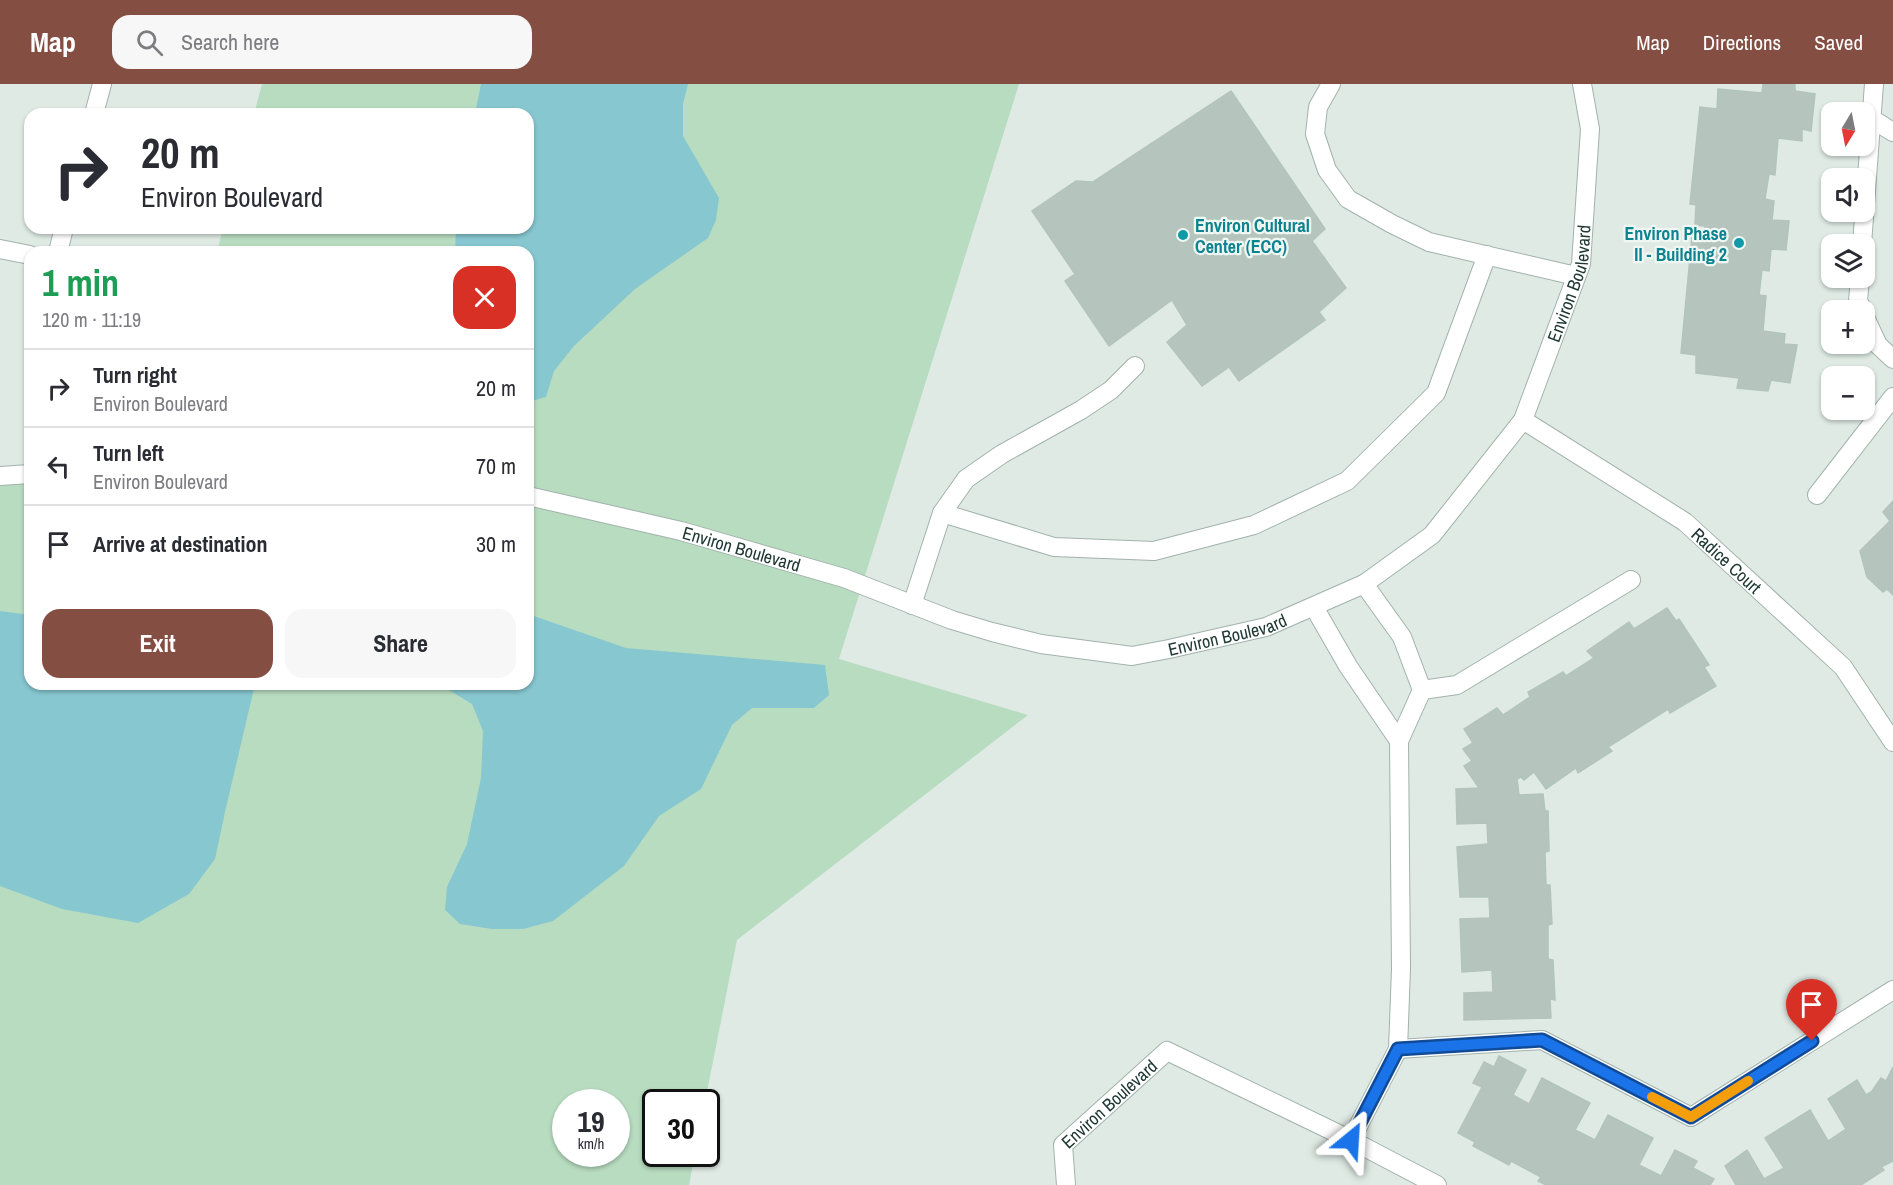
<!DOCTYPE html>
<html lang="en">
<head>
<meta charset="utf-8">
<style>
  :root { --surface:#fff; --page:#f7f7f7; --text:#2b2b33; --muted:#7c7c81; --line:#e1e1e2; --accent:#854e43 }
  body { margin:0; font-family:"Archivo Narrow",sans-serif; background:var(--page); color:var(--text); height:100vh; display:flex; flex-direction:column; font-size:22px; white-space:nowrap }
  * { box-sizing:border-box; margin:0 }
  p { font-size:20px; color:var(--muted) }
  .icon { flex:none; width:33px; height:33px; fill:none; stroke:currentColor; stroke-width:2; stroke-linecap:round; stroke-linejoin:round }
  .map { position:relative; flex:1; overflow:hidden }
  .panel { position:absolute; left:24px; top:162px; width:510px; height:444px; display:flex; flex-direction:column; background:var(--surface); border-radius:18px; box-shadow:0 2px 4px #0004 }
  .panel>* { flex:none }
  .banner { position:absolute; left:24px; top:24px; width:510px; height:126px; border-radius:18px; box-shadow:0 2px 4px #0004; background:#fff; color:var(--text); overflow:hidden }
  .needle { width:39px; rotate:190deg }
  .fabs { position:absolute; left:1821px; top:18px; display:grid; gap:12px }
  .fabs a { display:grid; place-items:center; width:54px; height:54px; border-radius:12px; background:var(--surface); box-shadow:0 2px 4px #0004; font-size:30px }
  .speed { position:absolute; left:552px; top:1005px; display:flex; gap:12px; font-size:30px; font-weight:700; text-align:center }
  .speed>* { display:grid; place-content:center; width:78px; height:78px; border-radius:50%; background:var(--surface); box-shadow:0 2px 4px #0004; line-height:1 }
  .speed small { font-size:15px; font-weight:400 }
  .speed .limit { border:3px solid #111; border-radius:9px; background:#fff; color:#111 }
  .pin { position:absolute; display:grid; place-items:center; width:51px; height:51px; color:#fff; margin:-62px -26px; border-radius:50% 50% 50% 0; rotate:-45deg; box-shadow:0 0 6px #0007 }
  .pin .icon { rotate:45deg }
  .me { position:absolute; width:66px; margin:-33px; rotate:27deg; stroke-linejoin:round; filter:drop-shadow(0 0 4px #0008) }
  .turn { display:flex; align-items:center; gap:21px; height:126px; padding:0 18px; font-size:27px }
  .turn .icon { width:78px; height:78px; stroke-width:2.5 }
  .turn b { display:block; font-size:42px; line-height:51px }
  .round { display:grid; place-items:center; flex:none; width:63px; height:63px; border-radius:18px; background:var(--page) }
  .head { display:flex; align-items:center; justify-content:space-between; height:102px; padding:0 18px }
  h1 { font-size:36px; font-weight:800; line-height:45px; color:#1e9e55 }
  .cta { display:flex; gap:12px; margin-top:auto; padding:12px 18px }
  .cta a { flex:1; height:69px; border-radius:18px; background:var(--accent); color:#fff; font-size:24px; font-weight:800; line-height:69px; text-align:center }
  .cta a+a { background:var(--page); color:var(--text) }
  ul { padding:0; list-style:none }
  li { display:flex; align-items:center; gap:18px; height:78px; padding:0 18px; border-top:2px solid var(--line) }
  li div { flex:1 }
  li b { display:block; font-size:22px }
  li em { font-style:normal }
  header { display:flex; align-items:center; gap:36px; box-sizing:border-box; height:84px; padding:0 30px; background:var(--accent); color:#fff }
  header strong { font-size:28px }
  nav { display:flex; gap:33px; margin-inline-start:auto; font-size:21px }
  .search { width:420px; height:54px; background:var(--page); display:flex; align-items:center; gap:15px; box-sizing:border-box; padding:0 21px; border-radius:18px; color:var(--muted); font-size:22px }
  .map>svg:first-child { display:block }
</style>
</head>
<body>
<header>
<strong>Map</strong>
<div class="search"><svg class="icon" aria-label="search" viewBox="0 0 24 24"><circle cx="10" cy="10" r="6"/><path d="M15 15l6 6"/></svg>Search here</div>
<nav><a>Map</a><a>Directions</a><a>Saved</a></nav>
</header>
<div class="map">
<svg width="1893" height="1101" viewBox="0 0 1893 1101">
  <rect width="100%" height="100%" fill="#dfeae5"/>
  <path fill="#b8dcc0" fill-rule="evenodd" d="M 262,0 L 1019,0 L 839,575 L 1028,631 L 737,856 L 705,1018 L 656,1018 L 656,1070 L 695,1070 L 689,1101 L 0,1101 L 0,392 L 30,390 L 30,600 L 528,600 L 528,168 L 217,168 L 223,144 L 528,144 L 528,30 L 254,30 ZM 566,1018 L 616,1018 L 616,1070 L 566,1070 Z"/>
  <g fill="#87c7d0">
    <path d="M 481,0 L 688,0 L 683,20 L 683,52 L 719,114 L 716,136 L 708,154 L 635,205 L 574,262 L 554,287 L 546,313 L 528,318 L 528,168 L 455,168 L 456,144 L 528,144 L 528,30 L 475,30 Z"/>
    <path d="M 0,527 L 30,531 L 30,600 L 255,600 L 225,728 L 215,775 L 189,810 L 138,839 L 62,825 L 0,802 Z"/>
    <path d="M 528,530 L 626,564 L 825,581 L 829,611 L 814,624 L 752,624 L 732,641 L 701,705 L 659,732 L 624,782 L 553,837 L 523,845 L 492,845 L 460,840 L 445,826 L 447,803 L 467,760 L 481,694 L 483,647 L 472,620 L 439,600 L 528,600 Z"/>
  </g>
  <g fill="#b5c5be" stroke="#b2c4bc" stroke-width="1.5">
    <path d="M 1763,0 L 1795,0 L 1795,7 L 1815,10 L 1811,47 L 1802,45 L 1802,57 L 1778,54 L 1775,91 L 1769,90 L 1765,115 L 1774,117 L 1772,136 L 1789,137 L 1786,166 L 1771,165 L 1769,187 L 1762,186 L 1759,211 L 1766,212 L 1763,247 L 1785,250 L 1784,260 L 1797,261 L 1790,299 L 1771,296 L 1768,307 L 1737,304 L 1739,294 L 1696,289 L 1696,271 L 1681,269 L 1692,152 L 1705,153 L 1705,142 L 1695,141 L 1696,121 L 1690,120 L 1700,23 L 1717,25 L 1718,5 L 1762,9 Z"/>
    <path d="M 1231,7 L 1325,145 L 1312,157 L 1346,204 L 1319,228 L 1325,236 L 1239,297 L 1229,283 L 1202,302 L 1167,258 L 1187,241 L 1172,216 L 1109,262 L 1065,197 L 1075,190 L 1032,127 L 1076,97 L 1093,98 Z"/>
    <path d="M 1893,417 L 1893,511 L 1887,505 L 1883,508 L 1867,493 L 1860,467 L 1890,437 L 1883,428 Z"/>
    <path d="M 1667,524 L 1676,537 L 1679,535 L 1709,581 L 1704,583 L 1716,602 L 1670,629 L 1668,625 L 1608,663 L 1612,667 L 1578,689 L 1576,684 L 1546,705 L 1534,688 L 1524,696 L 1521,693 L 1517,695 L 1519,711 L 1543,710 L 1545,727 L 1548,727 L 1549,767 L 1545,768 L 1546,801 L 1550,801 L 1552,840 L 1548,841 L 1548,875 L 1553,876 L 1555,916 L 1550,915 L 1551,934 L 1464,936 L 1464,909 L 1493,908 L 1492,886 L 1462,888 L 1460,835 L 1490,834 L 1489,813 L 1460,813 L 1457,763 L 1488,760 L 1487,739 L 1457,740 L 1456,705 L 1479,704 L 1464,682 L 1472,677 L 1463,665 L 1473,659 L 1464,645 L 1497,624 L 1503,631 L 1530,613 L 1528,608 L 1563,588 L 1566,592 L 1594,574 L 1587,567 L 1629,538 L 1634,545 Z"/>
    <path d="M 1499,972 L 1526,986 L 1513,1011 L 1529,1020 L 1542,994 L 1590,1019 L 1575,1046 L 1595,1056 L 1608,1031 L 1653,1054 L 1639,1081 L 1661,1092 L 1675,1066 L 1697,1077 L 1693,1084 L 1714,1095 L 1710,1101 L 1546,1101 L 1538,1097 L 1541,1093 L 1511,1077 L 1509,1081 L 1473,1062 L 1475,1058 L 1458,1049 L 1482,1003 L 1473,999 L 1484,978 L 1494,983 Z"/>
    <path d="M 1893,983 L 1893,1077 L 1881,1083 L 1884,1086 L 1861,1101 L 1736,1101 L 1725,1082 L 1747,1066 L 1764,1095 L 1784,1084 L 1765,1054 L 1810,1026 L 1828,1057 L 1846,1045 L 1828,1015 L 1857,996 L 1866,1011 L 1872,1007 L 1881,994 L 1886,997 Z"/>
  </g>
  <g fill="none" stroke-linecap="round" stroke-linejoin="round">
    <defs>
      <g id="minor">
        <path d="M 1331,0 L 1318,23 L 1315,50 L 1327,86 L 1348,115 L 1392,140 L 1429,158 L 1576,192"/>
        <path d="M 94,30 L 102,0"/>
        <path d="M 1872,35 L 1893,48"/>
        <path d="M 1862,160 L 1874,0"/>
        <path d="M 0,165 L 30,171"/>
        <path d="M 58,168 L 64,144"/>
        <path d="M 1860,194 L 1858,217 L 1863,226"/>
        <path d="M 1864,231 L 1878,261 L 1893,275"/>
        <path id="s1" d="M 1523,336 L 1685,438 L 1843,583 L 1893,658"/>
        <path d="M 0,392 L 30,390"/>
        <path d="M 1817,411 L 1893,313"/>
        <path id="s2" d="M 528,412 L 681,447 L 844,494 L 952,536 L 992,548 L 1041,560 L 1132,572 L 1169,565 L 1266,543 L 1364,500 L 1432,451 L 1523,336 L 1581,180 L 1590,45 L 1582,0"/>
        <path d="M 942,429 L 966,395 L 1002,370 L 1081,326 L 1111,306 L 1135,282"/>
        <path d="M 912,521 L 942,429 L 1054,463 L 1154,467 L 1254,441 L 1347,397 L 1436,309 L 1487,171"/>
        <path d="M 1314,523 L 1348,582 L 1399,657"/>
        <path d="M 1422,606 L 1457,601 L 1631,496"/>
        <path d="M 1398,965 L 1542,956 L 1691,1033 L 1893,906"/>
        <path d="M 1351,1056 L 1398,965 L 1401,885 L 1399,657 L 1422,606 L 1402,553 L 1364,500"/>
        <path id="s3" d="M 1066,1101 L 1063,1061 L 1167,967 L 1351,1056 L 1437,1101"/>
      </g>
    </defs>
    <use href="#minor" stroke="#a2b2ac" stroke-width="20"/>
    <use href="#minor" stroke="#fff" stroke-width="18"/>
  </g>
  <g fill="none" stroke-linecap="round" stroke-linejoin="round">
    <defs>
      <path id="route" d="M 1351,1056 L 1398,965 L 1542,956 L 1691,1033 L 1812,957"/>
    </defs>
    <use href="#route" stroke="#114b97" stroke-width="15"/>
    <use href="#route" stroke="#1a73e8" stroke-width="10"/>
    <path stroke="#f59e0b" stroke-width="10" d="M 1652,1013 L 1691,1033 L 1748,997"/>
  </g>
  <g fill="#0f9aa8" stroke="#f0f7f3" stroke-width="2">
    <circle cx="1183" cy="151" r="6"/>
    <circle cx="1739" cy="159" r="6"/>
  </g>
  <g text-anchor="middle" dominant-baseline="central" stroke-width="4.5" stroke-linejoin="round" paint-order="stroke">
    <g font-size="18" font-weight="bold" fill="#0d838f" stroke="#f0f7f3" text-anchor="start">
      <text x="1195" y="141">Environ Cultural<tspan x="1195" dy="21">Center (ECC)</tspan></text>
      <text x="1727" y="149" text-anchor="end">Environ Phase<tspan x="1727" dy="21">II - Building 2</tspan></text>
    </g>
    <g font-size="18" fill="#203a33" stroke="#f0f7f3">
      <text stroke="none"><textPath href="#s2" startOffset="1246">Environ Boulevard</textPath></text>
      <text stroke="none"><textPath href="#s2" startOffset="220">Environ Boulevard</textPath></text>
      <text stroke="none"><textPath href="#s1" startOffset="248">Radice Court</textPath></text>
      <text stroke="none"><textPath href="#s2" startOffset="724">Environ Boulevard</textPath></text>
      <text stroke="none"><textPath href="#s3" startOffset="102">Environ Boulevard</textPath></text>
    </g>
  </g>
</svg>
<div class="fabs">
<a><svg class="needle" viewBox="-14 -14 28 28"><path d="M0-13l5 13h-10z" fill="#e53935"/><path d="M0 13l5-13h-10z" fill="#7c7c81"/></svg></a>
<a><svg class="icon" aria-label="sound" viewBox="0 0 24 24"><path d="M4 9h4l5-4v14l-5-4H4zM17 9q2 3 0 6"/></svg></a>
<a><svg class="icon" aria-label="layers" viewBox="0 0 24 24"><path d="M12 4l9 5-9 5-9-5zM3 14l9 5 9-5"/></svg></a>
<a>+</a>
<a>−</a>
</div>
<div class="speed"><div>19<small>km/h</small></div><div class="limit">30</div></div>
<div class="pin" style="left:1812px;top:957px;background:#d93025"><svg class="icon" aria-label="arrive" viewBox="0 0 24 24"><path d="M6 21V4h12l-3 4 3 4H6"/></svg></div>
<svg class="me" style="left:1351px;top:1056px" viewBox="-20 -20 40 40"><path d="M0-17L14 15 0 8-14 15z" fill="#1a73e8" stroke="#fff" stroke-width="4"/></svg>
<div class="banner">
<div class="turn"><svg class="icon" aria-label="right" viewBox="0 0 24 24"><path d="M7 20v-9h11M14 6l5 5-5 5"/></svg><div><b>20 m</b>Environ Boulevard</div></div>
</div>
<section class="panel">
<div class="head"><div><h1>1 min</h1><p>120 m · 11:19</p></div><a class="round" style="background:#d93025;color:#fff"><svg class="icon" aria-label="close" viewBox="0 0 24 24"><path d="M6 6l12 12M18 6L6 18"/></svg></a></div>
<ul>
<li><svg class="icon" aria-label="right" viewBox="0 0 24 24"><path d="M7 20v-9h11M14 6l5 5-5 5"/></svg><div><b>Turn right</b><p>Environ Boulevard</p></div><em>20 m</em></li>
<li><svg class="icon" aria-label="left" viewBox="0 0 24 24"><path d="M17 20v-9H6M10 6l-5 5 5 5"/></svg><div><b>Turn left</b><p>Environ Boulevard</p></div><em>70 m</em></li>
<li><svg class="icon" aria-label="arrive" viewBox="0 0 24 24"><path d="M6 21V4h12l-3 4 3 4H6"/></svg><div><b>Arrive at destination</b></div><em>30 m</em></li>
</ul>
<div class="cta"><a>Exit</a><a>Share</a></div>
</section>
</div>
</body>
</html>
